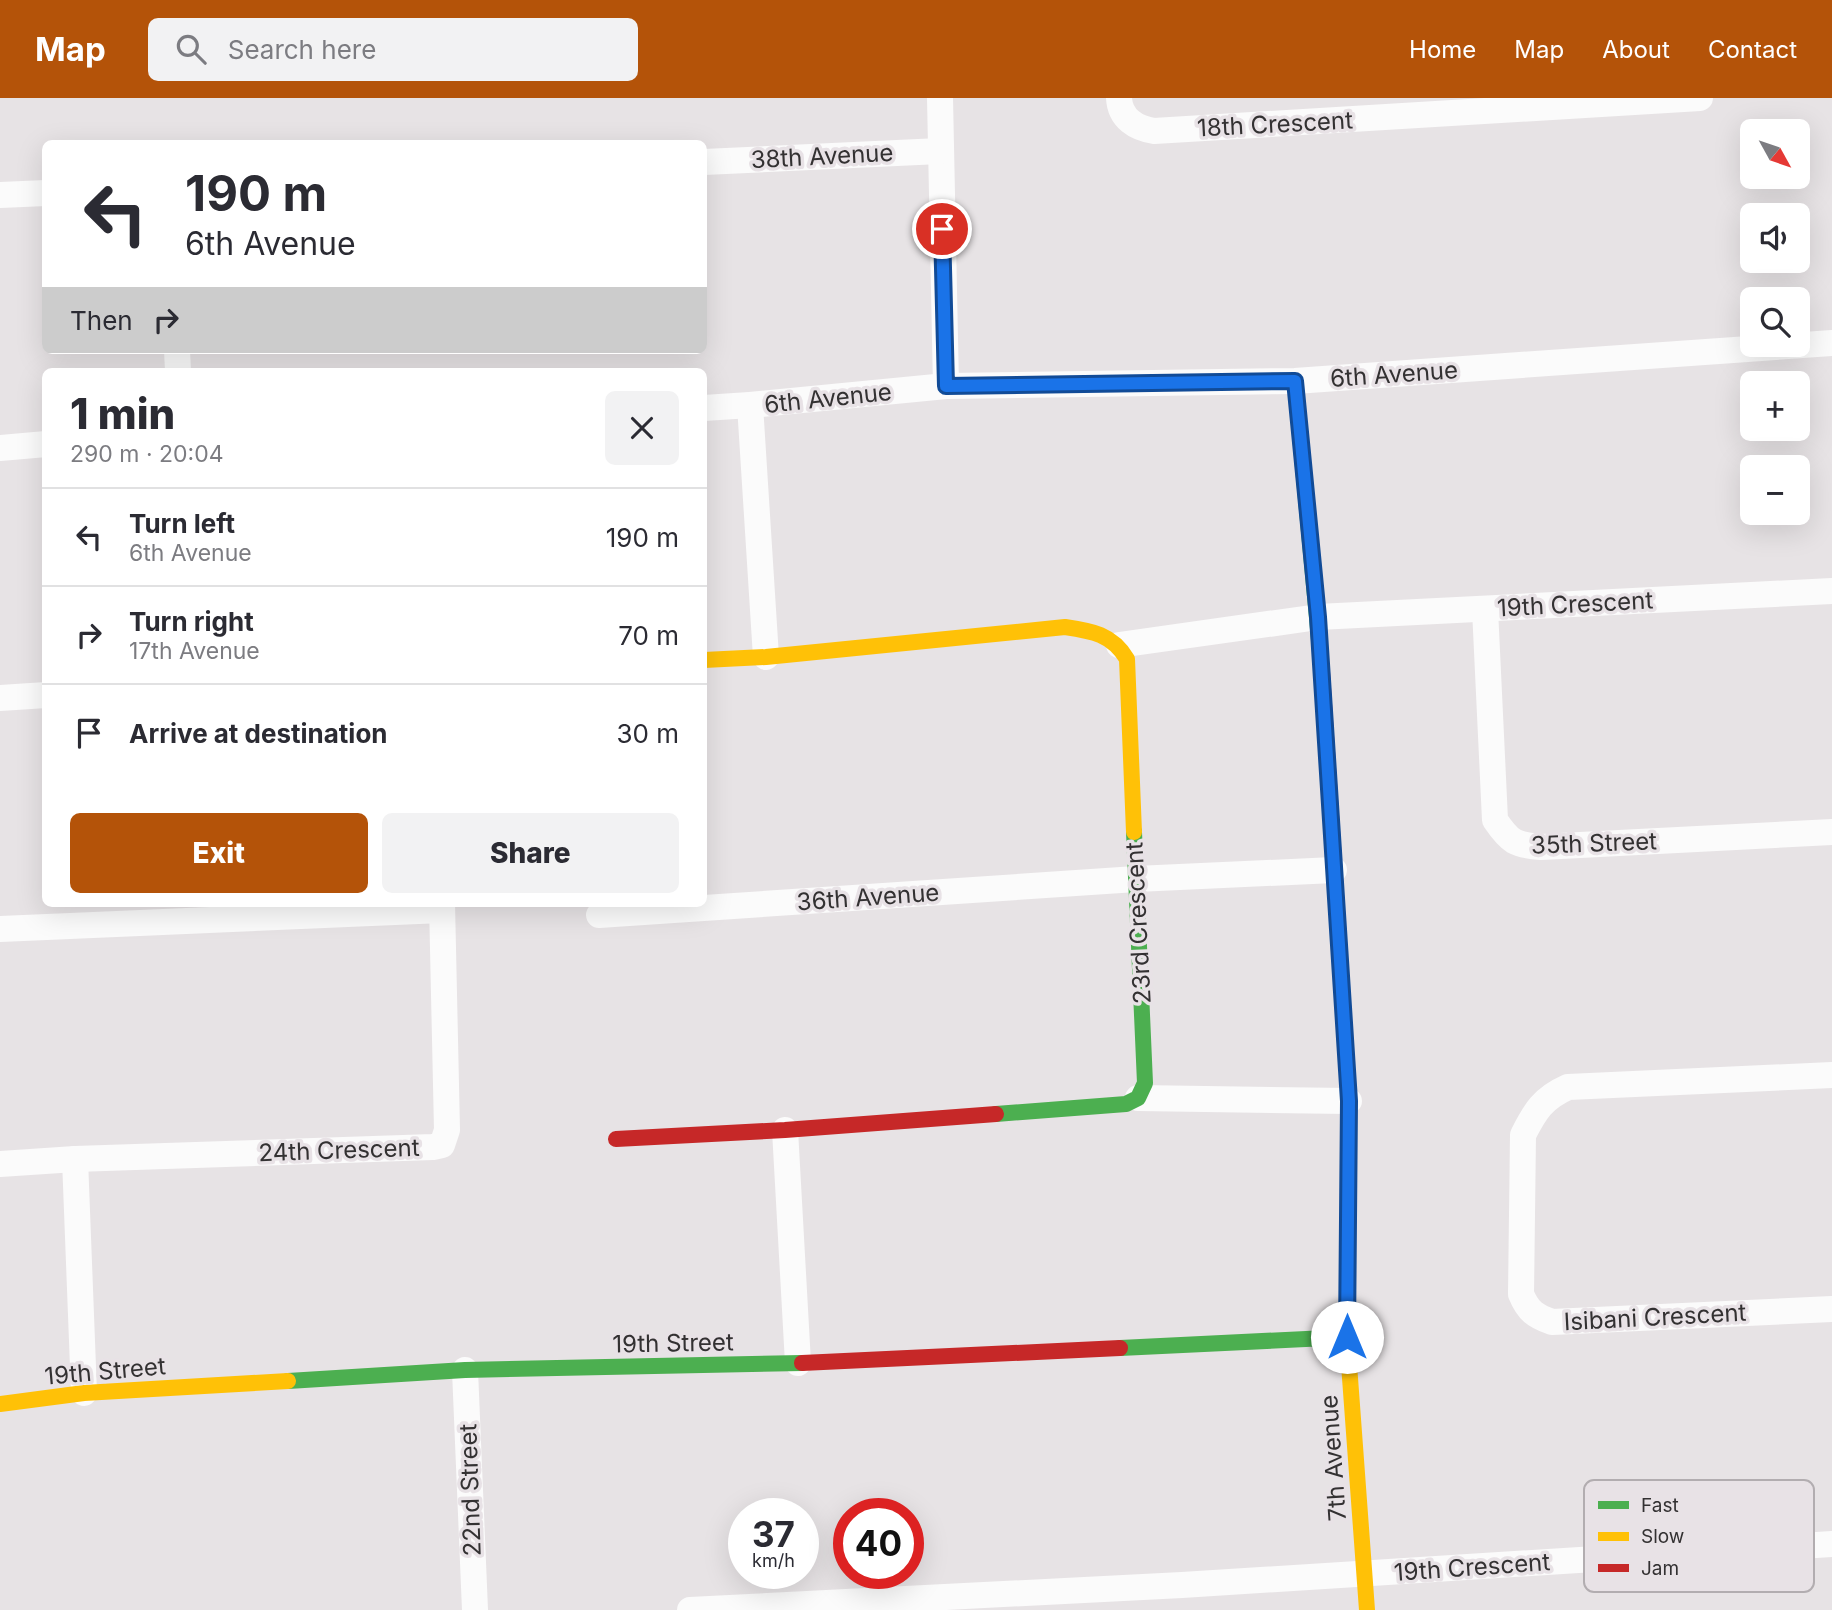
<!DOCTYPE html>
<html lang="en">
<head>
<meta charset="utf-8">
<style>
  :root { --surface:#fff; --page:#f2f2f3; --text:#2b2b33; --muted:#7c7c81; --line:#e1e1e2; --accent:#b45309 }
  body { margin:0; font-family:Inter,sans-serif; background:var(--page); color:var(--text); height:100vh; display:flex; flex-direction:column; font-size:26px; white-space:nowrap }
  * { box-sizing:border-box; margin:0 }
  p { font-size:23px; color:var(--muted) }
  .icon { flex:none; width:38px; height:38px; fill:none; stroke:currentColor; stroke-width:2; stroke-linecap:round; stroke-linejoin:round }
  .map { position:relative; flex:1; overflow:hidden }
  .drawer { position:absolute; left:42px; top:270px; width:665px; height:539px; display:flex; flex-direction:column; background:var(--surface); border-radius:10px; box-shadow:0 7px 28px #0002 }
  .drawer>* { flex:none }
  .banner { position:absolute; left:42px; top:42px; width:665px; height:214px; border-radius:10px; box-shadow:0 7px 28px #0002; background:#fff; color:var(--text); overflow:hidden }
  .needle { width:46px; rotate:130deg }
  .controls { position:absolute; left:1740px; top:21px; display:grid; gap:14px }
  .controls a { display:grid; place-items:center; width:70px; height:70px; border-radius:10px; background:var(--surface); box-shadow:0 7px 28px #0002; font-size:35px }
  .speed { position:absolute; left:728px; top:1400px; display:flex; gap:14px; font-size:35px; font-weight:700; text-align:center }
  .speed>* { display:grid; place-content:center; width:91px; height:91px; border-radius:50%; background:var(--surface); box-shadow:0 7px 28px #0002; line-height:1 }
  .speed small { font-size:18px; font-weight:400 }
  .speed .limit { border:10px solid #d22; background:#fff; color:#111 }
  .pin { position:absolute; display:grid; place-items:center; width:60px; height:60px; color:#fff; margin:-30px; border:4px solid #fff; border-radius:50%; box-shadow:0 2px 7px #0007 }
  .me { position:absolute; width:77px; margin:-38px; rotate:0deg; stroke-linejoin:round; filter:drop-shadow(0 0 5px #0008) }
  .turn { display:flex; align-items:center; gap:24px; height:147px; padding:0 28px; font-size:32px }
  .turn .icon { width:91px; height:91px; stroke-width:2.5 }
  .turn b { display:block; font-size:49px; line-height:60px }
  .then { display:flex; align-items:center; height:66px; padding:0 28px; background:#0003; gap:14px; font-size:26px }
  .round { display:grid; place-items:center; flex:none; width:74px; height:74px; border-radius:10px; background:var(--page) }
  .headline { display:flex; align-items:center; justify-content:space-between; height:119px; padding:0 28px }
  h1 { font-size:42px; font-weight:800; line-height:52px }
  .primary-button { display:flex; gap:14px; margin-top:auto; padding:14px 28px }
  .primary-button a { flex:1; height:80px; border-radius:10px; background:var(--accent); color:#fff; font-size:28px; font-weight:800; line-height:80px; text-align:center }
  .primary-button a+a { background:var(--page); color:var(--text) }
  ul { padding:0; list-style:none }
  li { display:flex; align-items:center; gap:21px; height:98px; padding:0 28px; border-top:2px solid var(--line) }
  li div { flex:1 }
  li b { display:block; font-size:26px }
  li em { font-style:normal }
  header { display:flex; align-items:center; gap:42px; box-sizing:border-box; height:98px; padding:0 35px; background:var(--accent); color:#fff }
  header strong { font-size:33px }
  nav { display:flex; gap:38px; margin-inline-start:auto; font-size:24px }
  .search { width:490px; height:63px; background:var(--page); display:flex; align-items:center; gap:18px; box-sizing:border-box; padding:0 24px; border-radius:10px; color:var(--muted); font-size:26px }
  .map>svg:first-child { display:block }
</style>
</head>
<body>
<header>
<strong>Map</strong>
<div class="search"><svg class="icon" aria-label="search" viewBox="0 0 24 24"><circle cx="10" cy="10" r="6"/><path d="M15 15l6 6"/></svg>Search here</div>
<nav><a>Home</a><a>Map</a><a>About</a><a>Contact</a></nav>
</header>
<div class="map">
<svg width="1832" height="1512" viewBox="0 0 1832 1512">
  <rect width="100%" height="100%" fill="#e7e3e5"/>
  <g fill="none" stroke-linecap="round" stroke-linejoin="round">
    <g stroke="#fbfbfb" stroke-width="26">
      <path d="M 940,0 L 946,288"/>
      <path d="M 1119,0 C 1120,21 1136,30 1154,33 L 1700,0"/>
      <path d="M 704,64 L 940,53"/>
      <path d="M 0,97 L 46,95"/>
      <path d="M 177,252 L 178,273"/>
      <path d="M 750,307 L 766,559"/>
      <path d="M 704,310 L 750,307 L 946,288 L 1295,283 L 1832,245"/>
      <path d="M 0,350 L 46,346"/>
      <path d="M 1485,511 L 1495,722 C 1510,744 1515,747 1541,749 L 1832,734"/>
      <path d="M 1119,547 L 1318,519 L 1832,493"/>
      <path d="M 0,600 L 46,597"/>
      <path d="M 599,817 L 1136,781 L 1334,772"/>
      <path d="M 0,831 L 442,812"/>
      <path d="M 1832,977 L 1568,989 C 1543,1000 1535,1013 1523,1037 L 1521,1196 C 1528,1213 1535,1218 1552,1224 L 1832,1211"/>
      <path d="M 1138,1000 L 1349,1003"/>
      <path d="M 785,1032 L 798,1265"/>
      <path d="M 75,1061 L 84,1295"/>
      <path d="M 0,1066 L 75,1061 L 433,1049 L 442,1047 L 447,1032 L 442,805"/>
      <path d="M 465,1272 L 475,1512"/>
      <path d="M 690,1512 L 1182,1487 L 1832,1446"/>
    </g>
    <g stroke="#4caf50" stroke-width="16">
      <path d="M 1295,283 L 1322,574"/>
      <path d="M 996,1016 L 1126,1006 L 1138,1000 L 1145,985 L 1134,734"/>
      <path d="M 1120,1250 L 1347,1239"/>
      <path d="M 288,1283 L 465,1272 L 802,1265"/>
    </g>
    <g stroke="#ffc107" stroke-width="16">
      <path d="M 704,562 L 766,559 L 1065,529 C 1092,533 1112,536 1127,561 L 1134,734"/>
      <path d="M 1348,1129 L 1347,1239 L 1367,1512"/>
      <path d="M 0,1306 L 84,1295 L 288,1283"/>
    </g>
    <g stroke="#c62828" stroke-width="16">
      <path d="M 1322,574 L 1349,1003 L 1348,1129"/>
      <path d="M 616,1041 L 785,1032 L 996,1016"/>
      <path d="M 802,1265 L 1120,1250"/>
    </g>
  </g>
  <g fill="none" stroke-linecap="round" stroke-linejoin="round">
    <defs>
      <path id="route" d="M 942,131 L 946,288 L 1295,283 L 1318,519 L 1349,1003 L 1347,1239"/>
    </defs>
    <use href="#route" stroke="#114b97" stroke-width="18"/>
    <use href="#route" stroke="#1a73e8" stroke-width="12"/>
  </g>
  <g text-anchor="middle" dominant-baseline="central" stroke-width="7" stroke-linejoin="round" paint-order="stroke">
    <g font-size="24" fill="#333132" stroke="#e8e2e6">
      <text transform="translate(1275 26) rotate(-3)">18th Crescent</text>
      <text transform="translate(822 58) rotate(-3)">38th Avenue</text>
      <text transform="translate(1394 276) rotate(-4)">6th Avenue</text>
      <text transform="translate(828 300) rotate(-6)">6th Avenue</text>
      <text transform="translate(1575 506) rotate(-3)">19th Crescent</text>
      <text transform="translate(1594 745) rotate(-2)">35th Street</text>
      <text transform="translate(868 799) rotate(-4)">36th Avenue</text>
      <text transform="translate(1138 825) rotate(-93)">23rd Crescent</text>
      <text transform="translate(339 1052) rotate(-2)">24th Crescent</text>
      <text transform="translate(1655 1219) rotate(-3)">Isibani Crescent</text>
      <text transform="translate(673 1245) rotate(-1)">19th Street</text>
      <text transform="translate(105 1273) rotate(-5)">19th Street</text>
      <text transform="translate(1333 1360) rotate(-94)">7th Avenue</text>
      <text transform="translate(470 1392) rotate(-92)">22nd Street</text>
      <text transform="translate(1472 1469) rotate(-4)">19th Crescent</text>
    </g>
  </g>
  <rect x="1584" y="1382" width="230" height="112" rx="10" fill="#e8e2e6" stroke="#b2adb0" stroke-width="2"/>
  <rect x="1598" y="1403" width="31" height="8" fill="#4caf50"/>
  <rect x="1598" y="1434" width="31" height="9" fill="#ffc107"/>
  <rect x="1598" y="1466" width="31" height="8" fill="#c62828"/>
  <g font-size="19" fill="#333132">
    <text x="1641" y="1414">Fast</text>
    <text x="1641" y="1445">Slow</text>
    <text x="1641" y="1477">Jam</text>
  </g>
</svg>
<div class="controls">
<a><svg class="needle" viewBox="-14 -14 28 28"><path d="M0-13l5 13h-10z" fill="#e53935"/><path d="M0 13l5-13h-10z" fill="#7c7c81"/></svg></a>
<a><svg class="icon" aria-label="sound" viewBox="0 0 24 24"><path d="M4 9h4l5-4v14l-5-4H4zM17 9q2 3 0 6"/></svg></a>
<a><svg class="icon" aria-label="search" viewBox="0 0 24 24"><circle cx="10" cy="10" r="6"/><path d="M15 15l6 6"/></svg></a>
<a>+</a>
<a>−</a>
</div>
<div class="speed"><div>37<small>km/h</small></div><div class="limit">40</div></div>
<div class="pin" style="left:942px;top:131px;background:#d93025"><svg class="icon" aria-label="arrive" viewBox="0 0 24 24"><path d="M6 21V4h12l-3 4 3 4H6"/></svg></div>
<svg class="me" style="left:1347px;top:1239px" viewBox="-20 -20 40 40"><circle r="19" fill="#fff"/><path d="M0-13L10 11 0 6-10 11z" fill="#1a73e8"/></svg>
<div class="banner">
<div class="turn"><svg class="icon" aria-label="left" viewBox="0 0 24 24"><path d="M17 20v-9H6M10 6l-5 5 5 5"/></svg><div><b>190 m</b>6th Avenue</div></div>
<div class="then">Then<svg class="icon" aria-label="right" viewBox="0 0 24 24"><path d="M7 20v-9h11M14 6l5 5-5 5"/></svg></div>
</div>
<section class="drawer">
<div class="headline"><div><h1>1 min</h1><p>290 m · 20:04</p></div><a class="round"><svg class="icon" aria-label="close" viewBox="0 0 24 24"><path d="M6 6l12 12M18 6L6 18"/></svg></a></div>
<ul>
<li><svg class="icon" aria-label="left" viewBox="0 0 24 24"><path d="M17 20v-9H6M10 6l-5 5 5 5"/></svg><div><b>Turn left</b><p>6th Avenue</p></div><em>190 m</em></li>
<li><svg class="icon" aria-label="right" viewBox="0 0 24 24"><path d="M7 20v-9h11M14 6l5 5-5 5"/></svg><div><b>Turn right</b><p>17th Avenue</p></div><em>70 m</em></li>
<li><svg class="icon" aria-label="arrive" viewBox="0 0 24 24"><path d="M6 21V4h12l-3 4 3 4H6"/></svg><div><b>Arrive at destination</b></div><em>30 m</em></li>
</ul>
<div class="primary-button"><a>Exit</a><a>Share</a></div>
</section>
</div>
</body>
</html>
